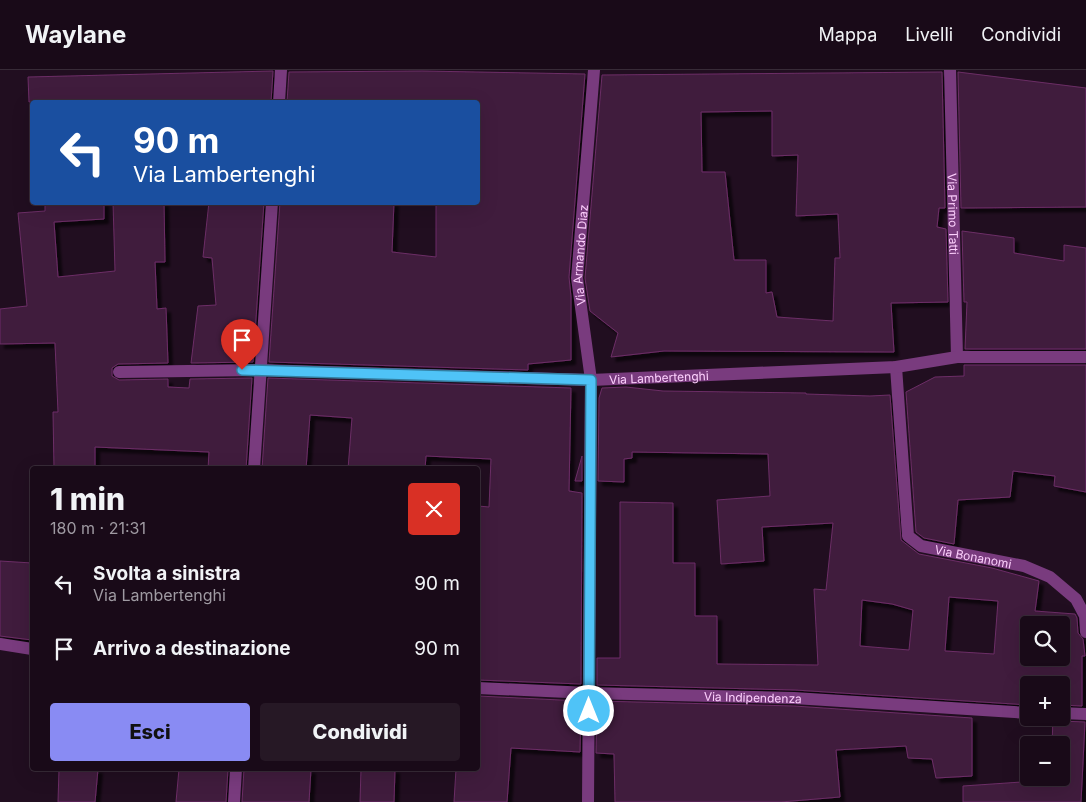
<!DOCTYPE html>
<html lang="it">
<head>
<meta charset="utf-8">
<style>
  :root { --surface:#190a18; --page:#261825; --text:#f1f3f6; --muted:#9f9aa2; --line:#372b37; --accent:#898bf3 }
  body { margin:0; font-family:Inter,sans-serif; background:var(--page); color:var(--text); height:100vh; display:flex; flex-direction:column; font-size:19px; white-space:nowrap }
  * { box-sizing:border-box; margin:0 }
  p { font-size:16px; color:var(--muted) }
  .icon { flex:none; width:28px; height:28px; fill:none; stroke:currentColor; stroke-width:2; stroke-linecap:round; stroke-linejoin:round }
  .map { position:relative; flex:1; overflow:hidden }
  .details { position:absolute; left:30px; top:396px; width:450px; height:305px; display:flex; flex-direction:column; background:var(--surface); border-radius:5px; box-shadow:0 5px 20px #0002,0 0 0 1px var(--line) }
  .details>* { flex:none }
  .hud { position:absolute; left:30px; top:30px; width:450px; height:105px; border-radius:5px; box-shadow:0 5px 20px #0002,0 0 0 1px var(--line); background:#1a4fa0; color:#fff; overflow:hidden }
  .controls { position:absolute; left:1020px; top:546px; display:grid; gap:10px }
  .controls a { display:grid; place-items:center; width:50px; height:50px; border-radius:5px; background:var(--surface); box-shadow:0 5px 20px #0002,0 0 0 1px var(--line); font-size:25px }
  .pin { position:absolute; display:grid; place-items:center; width:42px; height:42px; color:#fff; margin:-51px -21px; border-radius:50% 50% 50% 0; rotate:-45deg; box-shadow:0 0 5px #0007 }
  .pin .icon { rotate:45deg }
  .me { position:absolute; width:55px; margin:-28px; rotate:0deg; stroke-linejoin:round; filter:drop-shadow(0 0 4px #0008) }
  .turn { display:flex; align-items:center; gap:18px; height:105px; padding:0 20px; font-size:22px }
  .turn .icon { width:65px; height:65px; stroke-width:2.5 }
  .turn b { display:block; font-size:35px; line-height:42px }
  .round { display:grid; place-items:center; flex:none; width:52px; height:52px; border-radius:5px; background:var(--page) }
  .headline { display:flex; align-items:center; justify-content:space-between; height:85px; padding:0 20px }
  h1 { font-size:30px; font-weight:800; line-height:38px }
  .cta { display:flex; gap:10px; margin-top:auto; padding:10px 20px }
  .cta a { flex:1; height:58px; border-radius:5px; background:var(--accent); color:#111; font-size:20px; font-weight:800; line-height:58px; text-align:center }
  .cta a+a { background:var(--page); color:var(--text) }
  ul { padding:0; list-style:none }
  li { display:flex; align-items:center; gap:15px; height:65px; padding:0 20px }
  li div { flex:1 }
  li b { display:block; font-size:19px }
  li em { font-style:normal }
  header { display:flex; align-items:center; gap:30px; box-sizing:border-box; height:70px; padding:0 25px; background:var(--surface); border-bottom:1px solid var(--line) }
  header strong { font-size:24px }
  nav { display:flex; gap:28px; margin-inline-start:auto; font-size:18px }
  .map>svg:first-child { display:block }
</style>
</head>
<body>
<header>
<strong>Waylane</strong>
<nav><a>Mappa</a><a>Livelli</a><a>Condividi</a></nav>
</header>
<div class="map">
<svg width="1086" height="732" viewBox="0 0 1086 732">
  <defs>
    <filter id="shadow"><feDropShadow dx="4.5" dy="4.5" stdDeviation="1" flood-color="#0009"/></filter>
  </defs>
  <rect width="100%" height="100%" fill="#210e20"/>
  <g fill="#411b3e" stroke="#6c2e66" fill-rule="evenodd" filter="url(#shadow)">
    <path d="M 273,1 L 271,32 L 29,32 L 28,7 Z"/>
    <path d="M 422,1 L 585,4 L 569,207 L 571,227 L 571,290 L 528,294 L 528,300 L 269,292 L 280,132 L 394,132 L 392,182 L 436,187 L 436,132 L 478,132 L 478,32 L 287,32 L 289,2 Z"/>
    <path d="M 942,2 L 945,138 L 939,138 L 937,157 L 946,159 L 948,232 L 891,233 L 894,282 L 664,281 L 611,287 L 618,263 L 590,241 L 585,208 L 602,5 ZM 772,41 L 772,86 L 798,85 L 796,146 L 838,144 L 840,188 L 835,188 L 833,251 L 777,247 L 772,222 L 766,223 L 766,190 L 734,190 L 725,102 L 702,102 L 701,42 Z"/>
    <path d="M 958,2 L 1086,18 L 1086,137 L 961,138 Z"/>
    <path d="M 45,132 L 104,132 L 104,149 L 54,152 L 58,207 L 115,201 L 113,132 L 164,132 L 165,192 L 155,192 L 157,239 L 166,238 L 168,293 L 118,294 L 112,298 L 112,306 L 119,310 L 168,309 L 168,317 L 189,318 L 190,309 L 252,308 L 246,399 L 208,399 L 209,382 L 95,377 L 95,399 L 54,399 L 53,342 L 58,342 L 55,273 L 0,274 L 0,239 L 27,236 L 18,143 L 45,141 Z"/>
    <path d="M 209,132 L 264,132 L 253,292 L 191,293 L 198,236 L 216,235 L 212,188 L 203,187 Z"/>
    <path d="M 962,161 L 1014,168 L 1014,183 L 1064,191 L 1064,175 L 1086,178 L 1086,279 L 965,279 L 967,232 L 964,232 Z"/>
    <path d="M 964,295 L 1086,295 L 1086,422 L 1054,416 L 1055,406 L 1013,401 L 1010,427 L 958,430 L 954,474 L 924,468 L 916,462 L 906,322 L 935,307 L 964,306 Z"/>
    <path d="M 268,308 L 571,318 L 569,421 L 582,423 L 581,614 L 478,610 L 478,436 L 489,437 L 491,389 L 426,386 L 425,399 L 348,399 L 352,348 L 310,345 L 306,399 L 262,399 Z"/>
    <path d="M 626,317 L 663,321 L 806,323 L 806,324 L 870,326 L 890,325 L 901,470 L 919,484 L 992,498 L 1039,511 L 1035,541 L 1075,544 L 1077,548 L 1078,563 L 1083,569 L 1085,586 L 1082,586 L 1082,636 L 1061,635 L 1061,615 L 1029,615 L 1029,635 L 795,620 L 597,615 L 597,588 L 620,588 L 620,432 L 673,433 L 673,493 L 695,493 L 695,546 L 717,546 L 717,594 L 818,595 L 814,519 L 826,520 L 833,453 L 762,457 L 764,491 L 721,494 L 717,430 L 770,426 L 768,384 L 632,382 L 632,388 L 624,389 L 624,412 L 598,411 L 599,328 L 602,318 ZM 949,527 L 998,531 L 994,584 L 945,581 ZM 862,530 L 892,534 L 913,540 L 909,580 L 860,576 ZM 1029,555 L 1061,555 L 1061,588 L 1029,588 Z"/>
    <path d="M 582,386 L 582,411 L 575,411 Z"/>
    <path d="M 0,491 L 32,493 L 32,570 L 0,566 Z"/>
    <path d="M 478,626 L 581,631 L 580,682 L 511,678 L 507,732 L 454,732 L 456,699 L 478,699 Z"/>
    <path d="M 597,631 L 794,636 L 972,648 L 972,706 L 936,708 L 932,689 L 908,688 L 906,676 L 836,680 L 840,727 L 781,732 L 615,732 L 614,684 L 596,683 Z"/>
    <path d="M 1053,648 L 1061,651 L 1085,652 L 1081,732 L 963,732 L 963,716 L 1051,710 L 1051,708 L 1061,708 L 1061,675 L 1052,675 Z"/>
    <path d="M 59,699 L 98,699 L 95,732 L 58,732 Z"/>
    <path d="M 179,699 L 228,699 L 226,732 L 176,732 Z"/>
    <path d="M 244,699 L 311,699 L 309,732 L 242,732 Z"/>
    <path d="M 361,699 L 395,699 L 394,732 L 360,732 Z"/>
  </g>
  <g fill="none" stroke-linecap="round" stroke-linejoin="round">
    <g stroke="#793b7e" stroke-width="12">
      <path id="s1" d="M 950,0 L 957,287"/>
      <path d="M 279,32 L 281,0"/>
      <path id="s2" d="M 896,297 L 908,466 L 921,476 L 1024,496 L 1050,507 L 1076,529 L 1085,546 L 1086,562"/>
      <path id="s3" d="M 119,302 L 260,300 L 591,310 L 896,297 L 957,287 L 1086,287"/>
      <path d="M 254,399 L 272,132"/>
      <path d="M 0,574 L 32,579"/>
      <path id="s4" d="M 478,618 L 589,623 L 794,628 L 1029,643"/>
      <path d="M 1061,643 L 1086,644"/>
      <path d="M 234,732 L 236,699"/>
      <path id="s5" d="M 588,732 L 591,310 L 577,208 L 594,0"/>
    </g>
  </g>
  <g fill="none" stroke-linecap="round" stroke-linejoin="round">
    <defs>
      <path id="route" d="M 242,300 L 591,310 L 589,641"/>
    </defs>
    <use href="#route" stroke="#337fa1" stroke-width="12"/>
    <use href="#route" stroke="#4fc3f7" stroke-width="9"/>
  </g>
  <g text-anchor="middle" dominant-baseline="central" stroke-width="4" stroke-linejoin="round" paint-order="stroke">
    <g font-size="12" fill="#fdd0fd" stroke="#210e20">
      <text stroke="none"><textPath href="#s1" startOffset="144">Via Primo Tatti</textPath></text>
      <text stroke="none"><textPath href="#s5" startOffset="548">Via Armando Diaz</textPath></text>
      <text stroke="none"><textPath href="#s3" startOffset="540">Via Lambertenghi</textPath></text>
      <text stroke="none"><textPath href="#s2" startOffset="239">Via Bonanomi</textPath></text>
      <text stroke="none"><textPath href="#s4" startOffset="275">Via Indipendenza</textPath></text>
    </g>
  </g>
</svg>
<div class="controls">
<a><svg class="icon" aria-label="search" viewBox="0 0 24 24"><circle cx="10" cy="10" r="6"/><path d="M15 15l6 6"/></svg></a>
<a>+</a>
<a>−</a>
</div>
<div class="pin" style="left:242px;top:300px;background:#d93025"><svg class="icon" aria-label="arrive" viewBox="0 0 24 24"><path d="M6 21V4h12l-3 4 3 4H6"/></svg></div>
<svg class="me" style="left:589px;top:641px" viewBox="-20 -20 40 40"><circle r="17" fill="#4fc3f7" stroke="#fff" stroke-width="3"/><path d="M0-11L8 9 0 5-8 9z" fill="#fff"/></svg>
<div class="hud">
<div class="turn"><svg class="icon" aria-label="left" viewBox="0 0 24 24"><path d="M17 20v-9H6M10 6l-5 5 5 5"/></svg><div><b>90 m</b>Via Lambertenghi</div></div>
</div>
<section class="details">
<div class="headline"><div><h1>1 min</h1><p>180 m · 21:31</p></div><a class="round" style="background:#d93025;color:#fff"><svg class="icon" aria-label="close" viewBox="0 0 24 24"><path d="M6 6l12 12M18 6L6 18"/></svg></a></div>
<ul>
<li><svg class="icon" aria-label="left" viewBox="0 0 24 24"><path d="M17 20v-9H6M10 6l-5 5 5 5"/></svg><div><b>Svolta a sinistra</b><p>Via Lambertenghi</p></div><em>90 m</em></li>
<li><svg class="icon" aria-label="arrive" viewBox="0 0 24 24"><path d="M6 21V4h12l-3 4 3 4H6"/></svg><div><b>Arrivo a destinazione</b></div><em>90 m</em></li>
</ul>
<div class="cta"><a>Esci</a><a>Condividi</a></div>
</section>
</div>
</body>
</html>
